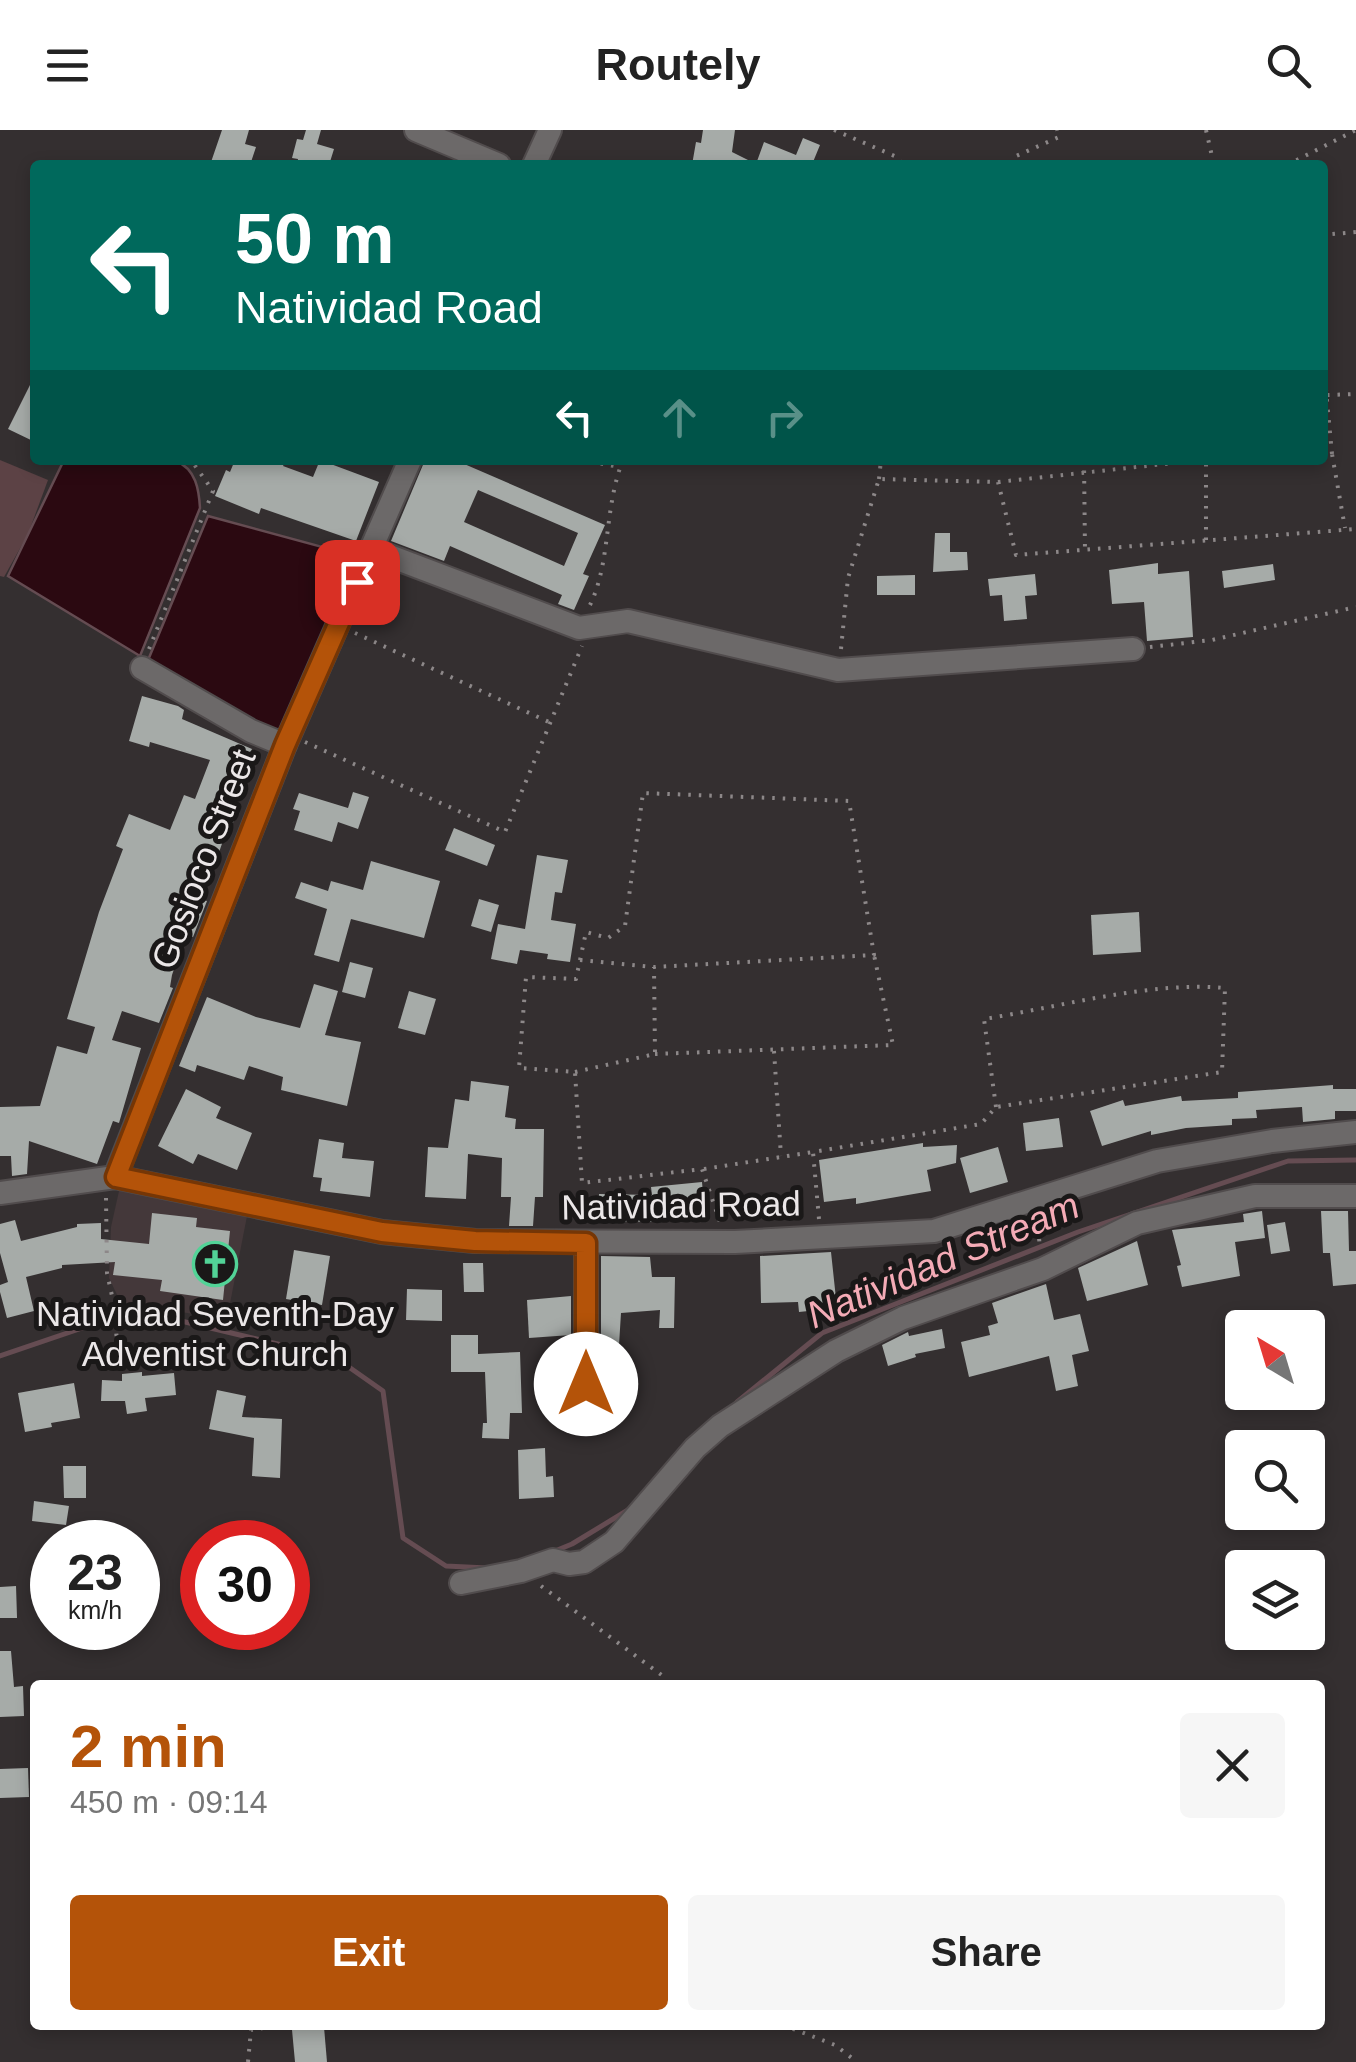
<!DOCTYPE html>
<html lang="en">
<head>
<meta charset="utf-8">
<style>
  :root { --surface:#fff; --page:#f6f6f6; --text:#222; --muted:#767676; --accent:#b45309 }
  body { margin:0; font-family:Helvetica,sans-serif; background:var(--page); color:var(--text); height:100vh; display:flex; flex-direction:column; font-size:38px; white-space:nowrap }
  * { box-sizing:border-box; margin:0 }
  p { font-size:32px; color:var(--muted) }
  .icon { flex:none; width:55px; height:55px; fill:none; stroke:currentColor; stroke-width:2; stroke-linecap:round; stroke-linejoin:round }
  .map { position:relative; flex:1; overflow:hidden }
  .panel { position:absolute; left:30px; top:1550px; width:1295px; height:350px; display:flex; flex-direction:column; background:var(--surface); border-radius:10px; box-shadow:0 5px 15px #0003 }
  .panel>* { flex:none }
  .top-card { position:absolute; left:30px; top:30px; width:1298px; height:305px; border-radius:10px; box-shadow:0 5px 15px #0003; background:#00695c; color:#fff; overflow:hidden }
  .needle { width:65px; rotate:322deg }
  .controls { position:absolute; left:1225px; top:1180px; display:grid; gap:20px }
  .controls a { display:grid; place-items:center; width:100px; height:100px; border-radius:10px; background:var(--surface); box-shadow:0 5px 15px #0003; font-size:50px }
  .speed { position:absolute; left:30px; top:1390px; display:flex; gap:20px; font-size:50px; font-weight:700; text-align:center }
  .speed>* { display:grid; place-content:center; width:130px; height:130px; border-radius:50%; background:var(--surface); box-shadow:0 5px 15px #0003; line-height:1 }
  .speed small { font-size:25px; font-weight:400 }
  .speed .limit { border:15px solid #d22; background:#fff; color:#111 }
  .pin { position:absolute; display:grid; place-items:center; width:85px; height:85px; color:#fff; margin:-42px; border-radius:20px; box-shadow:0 5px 15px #0006 }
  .me { position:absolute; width:110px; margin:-55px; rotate:0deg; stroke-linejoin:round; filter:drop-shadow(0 0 8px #0008) }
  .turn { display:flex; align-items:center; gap:35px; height:210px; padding:0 40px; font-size:45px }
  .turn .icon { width:130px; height:130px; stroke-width:2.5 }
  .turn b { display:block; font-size:70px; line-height:85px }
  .lanes { display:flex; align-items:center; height:95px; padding:0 40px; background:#0003; justify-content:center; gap:50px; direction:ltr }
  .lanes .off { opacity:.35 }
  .round { display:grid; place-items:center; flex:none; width:105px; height:105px; border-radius:10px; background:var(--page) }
  .overview { display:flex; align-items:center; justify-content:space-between; height:170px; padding:0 40px }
  h1 { font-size:60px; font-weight:600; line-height:75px; color:var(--accent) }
  .button { display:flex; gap:20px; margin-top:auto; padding:20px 40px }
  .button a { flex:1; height:115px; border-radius:10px; background:var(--accent); color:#fff; font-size:40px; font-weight:600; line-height:115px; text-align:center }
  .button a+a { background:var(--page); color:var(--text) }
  header { display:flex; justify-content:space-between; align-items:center; height:130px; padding:0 40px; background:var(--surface); font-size:45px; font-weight:600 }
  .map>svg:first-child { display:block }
</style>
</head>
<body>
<header><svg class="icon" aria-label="menu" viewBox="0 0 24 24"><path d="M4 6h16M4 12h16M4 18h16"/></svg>Routely<svg class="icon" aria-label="search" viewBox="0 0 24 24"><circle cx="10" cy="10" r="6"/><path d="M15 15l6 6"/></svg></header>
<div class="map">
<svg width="1356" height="1932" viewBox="0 0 1356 1932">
  <rect width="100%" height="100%" fill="#342f30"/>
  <path fill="#44383a" d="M 119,1061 L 248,1081 L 227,1189 L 121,1173 L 109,1148 L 111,1097 Z"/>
  <path fill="#5c4245" d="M 0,330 L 48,350 L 28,404 L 4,447 L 0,446 Z"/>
  <g fill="#2b0911" stroke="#654c52" stroke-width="2.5">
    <path d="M 64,330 C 83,330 164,326 176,331 C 196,339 199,360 200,378 L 140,526 L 8,446 Z"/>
    <path d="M 208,386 L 363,428 L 279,607 L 146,535 Z"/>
  </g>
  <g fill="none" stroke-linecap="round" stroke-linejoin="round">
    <g stroke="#654c52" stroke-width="5">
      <path d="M 0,1226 L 135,1180 L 336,1228 L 383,1261 L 403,1408 L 446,1436 L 487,1438"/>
      <path d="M 737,1272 L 822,1203 L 1078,1102 L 1288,1031 L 1356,1030"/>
      <path d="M 555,1421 L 572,1414 L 628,1380"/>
    </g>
  </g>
  <g fill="#a6aba8" fill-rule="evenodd">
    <path d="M 222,0 L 249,0 L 245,14 L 256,17 L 250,35 L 210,35 Z"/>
    <path d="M 306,0 L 321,0 L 317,14 L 334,19 L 329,35 L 297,35 L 298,29 L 292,28 L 297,9 L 303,10 Z"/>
    <path d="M 703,0 L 735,0 L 732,22 L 756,34 L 764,12 L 796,25 L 803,8 L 820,15 L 813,32 L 818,35 L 692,35 L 696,12 L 701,13 Z"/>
    <path d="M 35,245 L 35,312 L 8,299 Z"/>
    <path d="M 235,330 L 286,330 L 283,336 L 313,347 L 320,330 L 379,352 L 356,411 L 261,378 L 259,384 L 215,366 L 226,340 L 230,342 Z"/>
    <path d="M 425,330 L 455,330 L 605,395 L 583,444 L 589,446 L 574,480 L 558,474 L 562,465 L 450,416 L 444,431 L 391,411 ZM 478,360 L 578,403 L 564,436 L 464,392 Z"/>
    <path d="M 935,403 L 950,403 L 950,422 L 967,422 L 968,440 L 933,442 Z"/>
    <path d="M 1158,433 L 1158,444 L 1189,441 L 1193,507 L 1147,511 L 1144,472 L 1112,474 L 1109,440 Z"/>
    <path d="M 1273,434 L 1275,450 L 1224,458 L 1222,441 Z"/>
    <path d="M 1035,444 L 1037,465 L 1025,466 L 1027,489 L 1004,491 L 1002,465 L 990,466 L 988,449 Z"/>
    <path d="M 915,445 L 915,465 L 877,465 L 877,446 Z"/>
    <path d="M 142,566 L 178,576 L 184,580 L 182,589 L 252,619 L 250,624 L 257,628 L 249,644 L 241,640 L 224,686 L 234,690 L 228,706 L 225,705 L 217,728 L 208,724 L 192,766 L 207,771 L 193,807 L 186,804 L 172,845 L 170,857 L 173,858 L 159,893 L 122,881 L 112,910 L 141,918 L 119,993 L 113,991 L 97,1034 L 29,1011 L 27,1044 L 12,1046 L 11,1026 L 0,1026 L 0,977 L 40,976 L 57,916 L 87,924 L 95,897 L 67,889 L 99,782 L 123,719 L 116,716 L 129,684 L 170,700 L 184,665 L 195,669 L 210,630 L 150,612 L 149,617 L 129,611 Z"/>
    <path d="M 353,662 L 369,667 L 358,699 L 338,692 L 332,712 L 294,700 L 300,681 L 293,679 L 299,663 L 348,678 Z"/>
    <path d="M 454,698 L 495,715 L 487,736 L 445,720 Z"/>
    <path d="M 537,725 L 568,730 L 562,763 L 555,762 L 551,790 L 576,794 L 570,832 L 547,829 L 548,824 L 520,820 L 517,834 L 491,829 L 498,794 L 525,799 Z"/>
    <path d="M 371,731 L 440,751 L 424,808 L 351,789 L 339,832 L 314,825 L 327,779 L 295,768 L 301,752 L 328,761 L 331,751 L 363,760 Z"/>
    <path d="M 479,769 L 499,775 L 491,802 L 471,796 Z"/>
    <path d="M 1139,782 L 1141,822 L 1093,825 L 1091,785 Z"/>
    <path d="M 350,832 L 373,838 L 365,868 L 342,862 Z"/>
    <path d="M 314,854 L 338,861 L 325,905 L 361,912 L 347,976 L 281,960 L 283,947 L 249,936 L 244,950 L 197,935 L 195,942 L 179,936 L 207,867 L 256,887 L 300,898 Z"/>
    <path d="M 409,861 L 436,869 L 425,905 L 398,898 Z"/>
    <path d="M 471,951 L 509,956 L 505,987 L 516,989 L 515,999 L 544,999 L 543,1067 L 535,1067 L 533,1096 L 509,1096 L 511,1067 L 501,1067 L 502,1028 L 468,1024 L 466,1069 L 425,1067 L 428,1017 L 448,1018 L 455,969 L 469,971 Z"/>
    <path d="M 1333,955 L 1333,959 L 1356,959 L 1356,981 L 1335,981 L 1335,989 L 1303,992 L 1302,977 L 1256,980 L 1257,988 L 1232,989 L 1232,995 L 1186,998 L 1151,1005 L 1151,1001 L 1102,1016 L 1090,981 L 1123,970 L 1125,976 L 1181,966 L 1182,971 L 1238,968 L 1238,962 Z"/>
    <path d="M 186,959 L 221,977 L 216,988 L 252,1003 L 237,1040 L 198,1024 L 193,1034 L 158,1016 Z"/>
    <path d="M 1059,988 L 1063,1017 L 1026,1021 L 1023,993 Z"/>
    <path d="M 319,1009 L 344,1013 L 342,1028 L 374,1031 L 370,1067 L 320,1061 L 322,1048 L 313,1047 Z"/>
    <path d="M 923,1013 L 923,1017 L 957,1015 L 956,1033 L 927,1040 L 931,1061 L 856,1074 L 856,1068 L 824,1072 L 819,1030 Z"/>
    <path d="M 998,1017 L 1008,1052 L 970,1063 L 960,1028 Z"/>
    <path d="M 702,1052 L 705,1088 L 657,1092 L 598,1091 L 599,1064 L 652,1065 L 651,1057 Z"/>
    <path d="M 1262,1081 L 1265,1108 L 1235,1112 L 1240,1146 L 1182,1157 L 1177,1136 L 1181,1135 L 1172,1100 L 1244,1092 L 1243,1084 Z"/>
    <path d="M 1321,1081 L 1348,1081 L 1349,1121 L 1356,1121 L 1356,1154 L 1333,1156 L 1330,1123 L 1323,1123 Z"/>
    <path d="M 152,1083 L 197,1088 L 196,1097 L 230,1101 L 223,1170 L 160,1161 L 162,1150 L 113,1145 L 115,1132 L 62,1135 L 62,1138 L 26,1147 L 34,1181 L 7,1188 L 0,1162 L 0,1155 L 8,1152 L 0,1123 L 0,1094 L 15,1090 L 21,1111 L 77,1097 L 77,1094 L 101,1093 L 101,1109 L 149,1114 Z"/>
    <path d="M 1285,1092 L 1290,1121 L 1271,1124 L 1267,1095 Z"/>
    <path d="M 1137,1111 L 1148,1155 L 1087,1171 L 1078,1138 Z"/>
    <path d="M 294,1120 L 330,1126 L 322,1175 L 286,1169 Z"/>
    <path d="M 831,1122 L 837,1178 L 799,1182 L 798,1172 L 761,1173 L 760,1126 Z"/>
    <path d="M 601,1126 L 650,1127 L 652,1147 L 675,1147 L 674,1198 L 659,1198 L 660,1180 L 621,1183 L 618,1231 L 601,1232 Z"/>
    <path d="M 463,1133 L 483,1133 L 484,1162 L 464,1162 Z"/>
    <path d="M 1046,1154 L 1054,1190 L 1080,1184 L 1089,1221 L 1072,1225 L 1078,1256 L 1056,1261 L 1049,1226 L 969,1247 L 961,1212 L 990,1205 L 988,1196 L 998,1193 L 992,1173 Z"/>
    <path d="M 407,1159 L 442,1160 L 442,1191 L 406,1190 Z"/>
    <path d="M 571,1166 L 571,1205 L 529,1208 L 527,1170 Z"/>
    <path d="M 942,1199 L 945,1218 L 915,1224 L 916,1227 L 888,1236 L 882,1215 L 908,1202 L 909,1206 Z"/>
    <path d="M 451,1205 L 478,1205 L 478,1224 L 520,1222 L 522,1283 L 510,1283 L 509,1309 L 482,1308 L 483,1293 L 487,1293 L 485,1242 L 451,1242 Z"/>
    <path d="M 142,1242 L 142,1246 L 174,1243 L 176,1265 L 145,1268 L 147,1281 L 127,1284 L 125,1271 L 101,1271 L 102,1250 L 122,1251 L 122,1244 Z"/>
    <path d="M 74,1253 L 80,1288 L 51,1293 L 52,1297 L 25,1302 L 18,1263 Z"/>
    <path d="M 217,1260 L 246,1266 L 242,1287 L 282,1289 L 280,1348 L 252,1346 L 254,1308 L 209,1299 Z"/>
    <path d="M 545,1318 L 546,1347 L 553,1346 L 554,1367 L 519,1369 L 518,1320 Z"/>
    <path d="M 63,1336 L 86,1336 L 86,1368 L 64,1368 Z"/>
    <path d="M 34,1371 L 69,1376 L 66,1395 L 32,1391 Z"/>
    <path d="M 16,1456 L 17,1488 L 0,1488 L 0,1457 Z"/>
    <path d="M 0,1521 L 11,1521 L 14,1557 L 23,1556 L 24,1586 L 0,1587 Z"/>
    <path d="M 28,1638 L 29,1667 L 0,1668 L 0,1639 Z"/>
    <path d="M 324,1897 L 327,1932 L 295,1932 L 292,1900 Z"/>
  </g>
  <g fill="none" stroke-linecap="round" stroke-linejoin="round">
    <defs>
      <g id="minor">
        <path d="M 416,0 L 499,35"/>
        <path d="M 534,35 L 550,0"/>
        <path d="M 371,419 L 579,498 L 628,491 L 838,540 L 1133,519"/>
        <path d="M 142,538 L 251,601 L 285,615"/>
        <path d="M 115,1047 L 285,615 L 410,330"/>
        <path d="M 0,1063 L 115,1047 L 382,1102 L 475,1111 L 735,1112 L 934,1101 L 1157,1031 L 1272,1011 L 1356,1002"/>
        <path d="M 586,1113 L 586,1254"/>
        <path d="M 461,1453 L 521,1441 L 553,1430 L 569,1434 L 584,1432 L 614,1412 L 695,1318 L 720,1296 L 836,1221 L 903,1188 L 1043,1139 L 1137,1093 L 1255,1066 L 1356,1066"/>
      </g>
    </defs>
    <use href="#minor" stroke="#514c4d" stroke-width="26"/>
    <g stroke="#8d8889" stroke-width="4" stroke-dasharray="2.5 8" stroke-linecap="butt">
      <path d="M 834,0 L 897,27 L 903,35"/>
      <path d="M 1206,0 L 1214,35"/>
      <path d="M 1019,35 L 1016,26 L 1059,7 L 1057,0"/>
      <path d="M 1287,35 L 1356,0"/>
      <path d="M 1322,105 L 1356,102"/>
      <path d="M 1322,217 L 1332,324"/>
      <path d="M 1327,265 L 1356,264"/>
      <path d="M 1322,324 L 1332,324 L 1345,398"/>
      <path d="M 580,330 L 620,337"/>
      <path d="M 1084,330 L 1085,422"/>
      <path d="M 879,349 L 881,330"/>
      <path d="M 998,352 L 1202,330"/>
      <path d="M 1206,410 L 1206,330"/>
      <path d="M 590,475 C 611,432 604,377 623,330"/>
      <path d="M 355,503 L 551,593"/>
      <path d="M 1150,517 L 1212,510 L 1356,477"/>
      <path d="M 149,519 L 213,361 L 191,330"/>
      <path d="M 841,519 L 848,448 L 879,349 L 998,352 L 1016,425 L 1356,399"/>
      <path d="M 305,612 L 505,702 L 582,516"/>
      <path d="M 580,830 L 654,837 L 874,825 L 849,671 L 643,663 L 625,796 L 608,808 L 586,802 L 576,849 L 526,847 L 519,938 L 575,942 L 582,1053 L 702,1039 L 720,1092"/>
      <path d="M 774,921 L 781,1026"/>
      <path d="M 655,924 L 893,915 L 874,825"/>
      <path d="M 575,942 L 655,924 L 654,837"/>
      <path d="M 704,1039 L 813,1022"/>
      <path d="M 106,1068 L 107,1143 L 114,1175 L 119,1237"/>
      <path d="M 1037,1088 L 1040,1118"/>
      <path d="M 819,1089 L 813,1022 L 981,994 L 996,977 L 1222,942 L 1225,858 C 1151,851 1059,877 984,889 L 996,977"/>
      <path d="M 541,1456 L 663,1546 L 667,1555"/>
      <path d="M 783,1895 L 835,1915 L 857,1932"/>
      <path d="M 248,1932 L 251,1900 L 283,1895"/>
    </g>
    <use href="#minor" stroke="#6c6969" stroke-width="22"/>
  </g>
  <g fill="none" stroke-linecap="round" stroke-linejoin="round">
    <defs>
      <path id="route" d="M 357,452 L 285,615 L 116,1047 L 382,1102 L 475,1111 L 586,1113 L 586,1254"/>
    </defs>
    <use href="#route" stroke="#753606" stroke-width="25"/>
    <use href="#route" stroke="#b45309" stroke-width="18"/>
  </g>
  <defs>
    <symbol id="church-ring" viewBox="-11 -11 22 22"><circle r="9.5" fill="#1a1818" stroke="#52d397" stroke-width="1.5"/><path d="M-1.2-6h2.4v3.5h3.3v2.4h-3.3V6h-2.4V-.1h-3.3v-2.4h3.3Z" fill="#52d397"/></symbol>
  </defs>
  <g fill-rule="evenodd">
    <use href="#church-ring" x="190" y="1109" width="50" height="50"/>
  </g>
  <g text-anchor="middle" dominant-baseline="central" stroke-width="10" stroke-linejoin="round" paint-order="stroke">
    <g font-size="35" fill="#ebe7e8" stroke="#1a1818">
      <text transform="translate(203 729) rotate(-69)">Gosioco Street</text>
      <text transform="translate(681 1075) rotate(-1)">Natividad Road</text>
    </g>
    <g font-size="35" fill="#ebe7e8" stroke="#1a1818">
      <text x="215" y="1183">Natividad Seventh-Day<tspan x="215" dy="40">Adventist Church</tspan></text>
    </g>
    <g font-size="38" font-style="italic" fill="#f4abb6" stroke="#1a1818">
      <text transform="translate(943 1130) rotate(-23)">Natividad Stream</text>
    </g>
  </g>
</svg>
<div class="controls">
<a><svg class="needle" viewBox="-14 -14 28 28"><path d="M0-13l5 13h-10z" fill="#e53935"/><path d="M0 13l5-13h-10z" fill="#767676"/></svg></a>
<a><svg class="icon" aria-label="search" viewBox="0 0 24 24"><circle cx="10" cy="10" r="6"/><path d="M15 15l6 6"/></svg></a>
<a><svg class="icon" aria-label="layers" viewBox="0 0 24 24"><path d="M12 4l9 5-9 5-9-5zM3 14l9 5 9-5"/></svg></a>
</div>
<div class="speed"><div>23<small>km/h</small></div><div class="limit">30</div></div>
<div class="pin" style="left:357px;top:452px;background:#d93025"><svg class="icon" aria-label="arrive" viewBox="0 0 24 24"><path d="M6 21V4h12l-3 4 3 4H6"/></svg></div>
<svg class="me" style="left:586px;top:1254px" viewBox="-20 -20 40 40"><circle r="19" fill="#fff"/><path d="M0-13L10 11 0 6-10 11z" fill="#b45309"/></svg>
<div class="top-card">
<div class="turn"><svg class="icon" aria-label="left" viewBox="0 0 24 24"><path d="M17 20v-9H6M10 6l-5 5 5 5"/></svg><div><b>50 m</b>Natividad Road</div></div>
<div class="lanes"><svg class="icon" aria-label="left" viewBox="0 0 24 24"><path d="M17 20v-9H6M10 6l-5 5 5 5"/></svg><svg class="icon off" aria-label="ahead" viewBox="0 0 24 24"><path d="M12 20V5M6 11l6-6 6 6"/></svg><svg class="icon off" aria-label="right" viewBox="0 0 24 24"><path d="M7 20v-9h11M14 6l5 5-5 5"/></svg></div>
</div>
<section class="panel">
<div class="overview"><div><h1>2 min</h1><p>450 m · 09:14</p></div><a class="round"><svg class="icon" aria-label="close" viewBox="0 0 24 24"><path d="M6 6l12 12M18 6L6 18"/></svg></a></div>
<div class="button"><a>Exit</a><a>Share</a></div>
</section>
</div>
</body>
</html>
